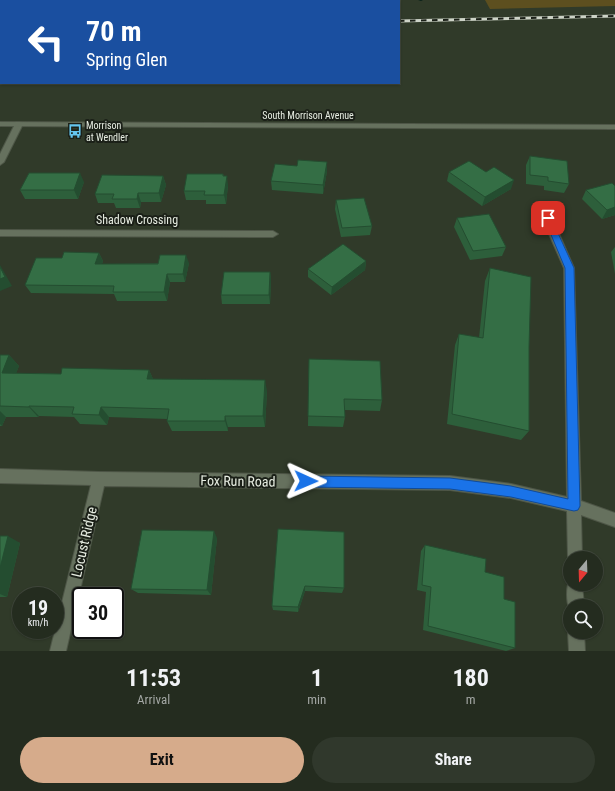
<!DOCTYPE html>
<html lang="en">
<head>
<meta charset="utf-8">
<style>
  :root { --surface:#242c1f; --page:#30382c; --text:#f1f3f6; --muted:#a3a7a4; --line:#41483d; --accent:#d6ab8b }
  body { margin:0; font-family:"Roboto Condensed",sans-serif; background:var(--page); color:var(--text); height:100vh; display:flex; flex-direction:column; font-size:15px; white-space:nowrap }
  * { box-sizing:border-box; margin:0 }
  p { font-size:13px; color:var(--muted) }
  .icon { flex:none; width:22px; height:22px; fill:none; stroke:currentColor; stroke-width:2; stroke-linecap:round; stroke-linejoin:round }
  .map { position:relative; height:651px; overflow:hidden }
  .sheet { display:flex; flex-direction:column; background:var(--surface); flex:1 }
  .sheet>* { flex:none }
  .banner { position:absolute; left:0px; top:0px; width:400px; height:84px; box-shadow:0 1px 3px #0004,0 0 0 1px var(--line); background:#1a4fa0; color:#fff; overflow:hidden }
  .needle { width:26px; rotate:199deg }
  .fabs { position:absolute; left:563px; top:551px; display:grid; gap:8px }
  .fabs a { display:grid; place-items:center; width:40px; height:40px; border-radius:50%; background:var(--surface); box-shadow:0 1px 3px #0004,0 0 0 1px var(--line); font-size:20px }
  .speed { position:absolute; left:12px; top:587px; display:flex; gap:8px; font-size:20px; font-weight:700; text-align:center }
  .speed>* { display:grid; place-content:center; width:52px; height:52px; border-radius:50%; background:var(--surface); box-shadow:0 1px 3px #0004,0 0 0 1px var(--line); line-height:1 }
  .speed small { font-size:10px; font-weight:400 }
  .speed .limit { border:2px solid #111; border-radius:6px; background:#fff; color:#111 }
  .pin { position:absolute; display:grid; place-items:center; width:34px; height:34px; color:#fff; margin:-17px; border-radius:8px; box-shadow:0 2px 6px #0006 }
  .me { position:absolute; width:44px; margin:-22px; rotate:91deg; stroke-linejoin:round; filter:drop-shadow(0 0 3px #0008) }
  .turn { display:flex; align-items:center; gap:14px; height:84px; padding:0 20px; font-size:18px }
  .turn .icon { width:52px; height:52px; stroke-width:2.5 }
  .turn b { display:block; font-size:28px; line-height:34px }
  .eta { display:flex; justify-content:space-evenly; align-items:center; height:68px; text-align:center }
  .eta b { font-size:24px; font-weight:700; line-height:28px }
  .cta { display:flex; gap:8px; margin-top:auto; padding:8px 20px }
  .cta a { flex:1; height:46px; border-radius:24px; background:var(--accent); color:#111; font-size:16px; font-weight:700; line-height:46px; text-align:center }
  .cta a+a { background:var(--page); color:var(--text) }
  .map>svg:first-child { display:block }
</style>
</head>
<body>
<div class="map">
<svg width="615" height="651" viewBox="0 0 615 651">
  <rect width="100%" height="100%" fill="#303a29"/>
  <path fill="#5d4f1f" d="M 485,0 L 615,0 L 615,6 L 490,9 Z"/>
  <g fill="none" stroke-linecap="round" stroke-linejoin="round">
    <g fill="#072119" fill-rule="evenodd">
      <path d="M 214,0 L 224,0 L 222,1 L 212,1 Z"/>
      <path d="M 418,0 L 423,0 L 421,1 Z"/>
      <rect x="0" y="5" width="1" height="2"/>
    </g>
    <defs>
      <path id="service" d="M 1,69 L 1,75 L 0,75 L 0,70 Z"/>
      <g id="minor">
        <path d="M 16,122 L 19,122 L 23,124 L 4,162 L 0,165 L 0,154 Z"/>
        <path d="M 547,215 L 552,218 L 574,268 L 581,501 L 615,513 L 615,527 L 581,515 L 582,558 L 570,558 L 570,563 L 568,558 L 567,511 L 511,498 L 450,490 L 104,486 L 66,651 L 50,651 L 91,485 L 0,483 L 0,469 L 99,472 L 450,476 L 511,484 L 567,497 L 564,268 L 542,218 Z"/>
        <path d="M 0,230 L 273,231 L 278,234 L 273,237 L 0,236 Z"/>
        <path d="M 570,579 L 570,584 L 582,584 L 584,606 L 570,606 L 570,610 C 566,602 566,587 570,579 Z"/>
        <path d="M 570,628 L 570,632 L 584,632 L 585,651 L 569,651 L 568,632 Z"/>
      </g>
      <path id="tertiary" d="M 0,122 L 615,125 L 615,129 L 0,126 Z"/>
    </defs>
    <use href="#service" stroke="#4e5647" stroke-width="2"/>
    <use href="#minor" stroke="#4e5647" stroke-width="2"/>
    <use href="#tertiary" stroke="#4e5647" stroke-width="2"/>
    <use href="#service" fill="#66715e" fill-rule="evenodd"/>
    <use href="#minor" fill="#66715e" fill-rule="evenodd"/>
    <use href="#tertiary" fill="#66715e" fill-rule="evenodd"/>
    <defs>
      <path id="rail" d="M 399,21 L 615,16"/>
    </defs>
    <use href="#rail" stroke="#cdd3c7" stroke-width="3"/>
    <use href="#rail" stroke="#1b2018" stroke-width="2" stroke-dasharray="5.5" stroke-linecap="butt"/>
  </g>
  <g fill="#2d5f3b">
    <path d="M 530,156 L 569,184 L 564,193 L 544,190 L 544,186 L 526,184 L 526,165 Z"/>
    <path d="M 297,166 L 327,171 L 323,194 L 272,190 L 271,181 Z"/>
    <path d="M 449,172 L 511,189 L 482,206 L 447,181 Z"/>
    <path d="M 223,174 L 224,176 L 228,185 L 226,204 L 206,204 L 206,200 L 186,200 L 184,191 Z"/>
    <path d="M 163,176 L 166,185 L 161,202 L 141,202 L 140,208 L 116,208 L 114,203 L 98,203 L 95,194 Z"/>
    <path d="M 84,182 L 78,199 L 25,199 L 20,190 Z"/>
    <path d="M 615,186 L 615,215 L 602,219 L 582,199 L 586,190 Z"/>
    <path d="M 336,200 L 372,226 L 370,235 L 341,237 L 335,209 Z"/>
    <path d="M 457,218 L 506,247 L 502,256 L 470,260 L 454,227 Z"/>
    <path d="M 615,247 L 615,274 L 611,252 Z"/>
    <path d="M 99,253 L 103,261 L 102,264 L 189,263 L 185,282 L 170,282 L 167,301 L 117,301 L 114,294 L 31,293 L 25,285 Z"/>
    <path d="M 366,261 L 365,270 L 331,295 L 308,277 L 308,269 Z"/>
    <path d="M 490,268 L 529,347 L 529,431 L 521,440 L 447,424 L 455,345 L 459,334 L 479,338 L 485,281 Z"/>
    <path d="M 270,272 L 271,280 L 270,304 L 222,304 L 221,295 Z"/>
    <path d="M 0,355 L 9,355 L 19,366 L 16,373 L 61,374 L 149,370 L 153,379 L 267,391 L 265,427 L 228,427 L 228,431 L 172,431 L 167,421 L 167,419 L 109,417 L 107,425 L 80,424 L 74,417 L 39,416 L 38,417 L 6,417 L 2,426 L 0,426 Z"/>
    <path d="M 309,359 L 382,400 L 380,411 L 345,410 L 345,417 L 343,427 L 308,426 Z"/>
    <path d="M 278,529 L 344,588 L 342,593 L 305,591 L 298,612 L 273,610 L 272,606 Z"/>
    <path d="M 0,536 L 20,543 L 7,597 L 0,597 Z"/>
    <path d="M 217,538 L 211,595 L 138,593 L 131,589 Z"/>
    <path d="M 425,545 L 485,572 L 504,599 L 515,648 L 506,651 L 423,630 L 426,592 L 417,590 L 421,551 Z"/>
  </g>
  <g fill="#244d30">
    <path d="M 327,162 L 327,171 L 323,194 L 323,185 Z"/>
    <path d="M 80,173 L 84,182 L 78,199 L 74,190 Z"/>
    <path d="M 163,176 L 166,185 L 161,202 L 159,193 Z"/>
    <path d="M 227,176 L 228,185 L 226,204 L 224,195 Z"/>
    <path d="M 514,180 L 511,189 L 482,206 L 485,197 Z"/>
    <path d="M 138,193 L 141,202 L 140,208 L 137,199 Z"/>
    <path d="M 615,207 L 615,215 L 602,219 L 607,210 Z"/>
    <path d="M 99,253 L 103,261 L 99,272 L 95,264 Z"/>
    <path d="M 186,255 L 189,263 L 185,282 L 183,274 Z"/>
    <path d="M 366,261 L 365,270 L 331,295 L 332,287 Z"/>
    <path d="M 0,265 L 12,286 L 0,291 Z"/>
    <path d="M 270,272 L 271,280 L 270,304 L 269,295 Z"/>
    <path d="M 167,274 L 170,282 L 167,301 L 164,292 Z"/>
    <path d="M 9,355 L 19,366 L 12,384 L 2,373 Z"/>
    <path d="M 149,370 L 154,381 L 147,379 Z"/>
    <path d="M 265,380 L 267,391 L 265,427 L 263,416 Z"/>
    <path d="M 29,406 L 39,416 L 38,417 L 29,407 Z"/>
    <path d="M 101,407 L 109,417 L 107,425 L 99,415 Z"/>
    <path d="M 0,411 L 6,417 L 2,426 L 0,424 Z"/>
    <path d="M 225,416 L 228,427 L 228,431 L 225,421 Z"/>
    <path d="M 214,531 L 217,538 L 211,595 L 207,590 Z"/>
    <path d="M 8,536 L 20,543 L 7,597 L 0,594 L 0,568 Z"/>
    <path d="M 305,586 L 305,591 L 298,612 L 298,607 Z"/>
  </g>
  <g fill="#346e45" stroke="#244d30">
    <path d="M 530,156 L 567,161 L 569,184 L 548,181 L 548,177 L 530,175 Z"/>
    <path d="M 298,160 L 327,162 L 323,185 L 271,181 L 275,164 L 297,166 Z"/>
    <path d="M 469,161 L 486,172 L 494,167 L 514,180 L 485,197 L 449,172 Z"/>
    <path d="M 29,173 L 80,173 L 74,190 L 20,190 Z"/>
    <path d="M 187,174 L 223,174 L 223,176 L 227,176 L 224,195 L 204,195 L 205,191 L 184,191 Z"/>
    <path d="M 102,175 L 163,176 L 159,193 L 138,193 L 137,199 L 112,199 L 114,194 L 95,194 Z"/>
    <path d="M 612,183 L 615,186 L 615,207 L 607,210 L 586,190 Z"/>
    <path d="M 364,198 L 372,226 L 342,228 L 336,200 Z"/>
    <path d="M 489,214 L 506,247 L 473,251 L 457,218 Z"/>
    <path d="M 343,244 L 366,261 L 332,287 L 308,269 Z"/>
    <path d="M 64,252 L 99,253 L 95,264 L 158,264 L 160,255 L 186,255 L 183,274 L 167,274 L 164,292 L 113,292 L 114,286 L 25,285 L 36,258 L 62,258 Z"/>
    <path d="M 0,267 L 5,277 L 0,279 Z"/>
    <path d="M 490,268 L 531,277 L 529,347 L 529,431 L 452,414 L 459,334 L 483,338 Z"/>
    <path d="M 224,272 L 270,272 L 269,295 L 221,295 Z"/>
    <path d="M 0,355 L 9,355 L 2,373 L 61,374 L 62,368 L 149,370 L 147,379 L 265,380 L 263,416 L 225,416 L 225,421 L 167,421 L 169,409 L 101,407 L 99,415 L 72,414 L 74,407 L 29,406 L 29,407 L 0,406 Z"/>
    <path d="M 309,359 L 380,361 L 382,400 L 344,399 L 345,417 L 308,416 Z"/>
    <path d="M 278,529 L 344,532 L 344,588 L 305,586 L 298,607 L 272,606 Z"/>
    <path d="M 142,530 L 214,531 L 207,590 L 131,589 Z"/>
    <path d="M 0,536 L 8,536 L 0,568 Z"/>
    <path d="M 425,545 L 486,559 L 485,572 L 504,577 L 504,599 L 515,602 L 515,648 L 428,626 L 431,587 L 422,585 Z"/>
  </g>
  <path fill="#1a73e8" stroke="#114b97" d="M 548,215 L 551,218 L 574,268 L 580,506 L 578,510 L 574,511 L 511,497 L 450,489 L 306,487 L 302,485 L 301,481 L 302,477 L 306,476 L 450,478 L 511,486 L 568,499 L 565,268 L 544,218 Z"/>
  <defs>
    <symbol id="bus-bare" viewBox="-9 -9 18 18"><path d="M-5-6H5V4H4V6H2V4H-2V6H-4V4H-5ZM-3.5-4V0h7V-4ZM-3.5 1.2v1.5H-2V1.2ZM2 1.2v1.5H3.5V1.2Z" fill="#64c5ee" stroke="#1b2018" stroke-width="2.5" paint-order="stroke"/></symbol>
  </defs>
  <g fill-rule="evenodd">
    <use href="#bus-bare" x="65" y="121" width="20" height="20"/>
  </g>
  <g text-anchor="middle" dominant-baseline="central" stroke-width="4" stroke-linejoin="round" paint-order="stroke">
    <g font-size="10" fill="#e7ede2" stroke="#1b2018">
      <text x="308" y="115">South Morrison Avenue</text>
    </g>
    <g font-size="10" fill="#e7ede2" stroke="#1b2018" text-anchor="start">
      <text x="86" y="125">Morrison<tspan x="86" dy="12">at Wendler</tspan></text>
    </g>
    <g font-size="12" fill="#e7ede2" stroke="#1b2018">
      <text x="137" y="220">Shadow Crossing</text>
    </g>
    <g font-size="14" fill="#e7ede2" stroke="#1b2018">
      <text transform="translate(238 481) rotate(1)">Fox Run Road</text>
      <text transform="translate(84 542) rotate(-77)">Locust Ridge</text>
    </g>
  </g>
</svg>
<div class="fabs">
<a><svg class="needle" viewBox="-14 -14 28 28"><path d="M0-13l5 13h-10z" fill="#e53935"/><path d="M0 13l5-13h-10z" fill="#a3a7a4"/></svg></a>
<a><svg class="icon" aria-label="search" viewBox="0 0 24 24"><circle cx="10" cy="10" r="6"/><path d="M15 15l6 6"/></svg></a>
</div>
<div class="speed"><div>19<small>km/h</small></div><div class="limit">30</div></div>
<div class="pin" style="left:548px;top:218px;background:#d93025"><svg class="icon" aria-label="arrive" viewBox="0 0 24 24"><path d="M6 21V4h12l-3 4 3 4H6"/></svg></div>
<svg class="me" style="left:306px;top:481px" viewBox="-20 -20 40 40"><path d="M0-17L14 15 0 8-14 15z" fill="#1a73e8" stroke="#fff" stroke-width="4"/></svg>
<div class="banner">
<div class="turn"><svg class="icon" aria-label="left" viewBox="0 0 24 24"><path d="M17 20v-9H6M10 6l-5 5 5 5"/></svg><div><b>70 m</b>Spring Glen</div></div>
</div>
</div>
<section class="sheet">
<div class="eta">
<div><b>11:53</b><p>Arrival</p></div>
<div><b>1</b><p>min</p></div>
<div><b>180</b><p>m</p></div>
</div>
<div class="cta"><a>Exit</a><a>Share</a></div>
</section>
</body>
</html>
